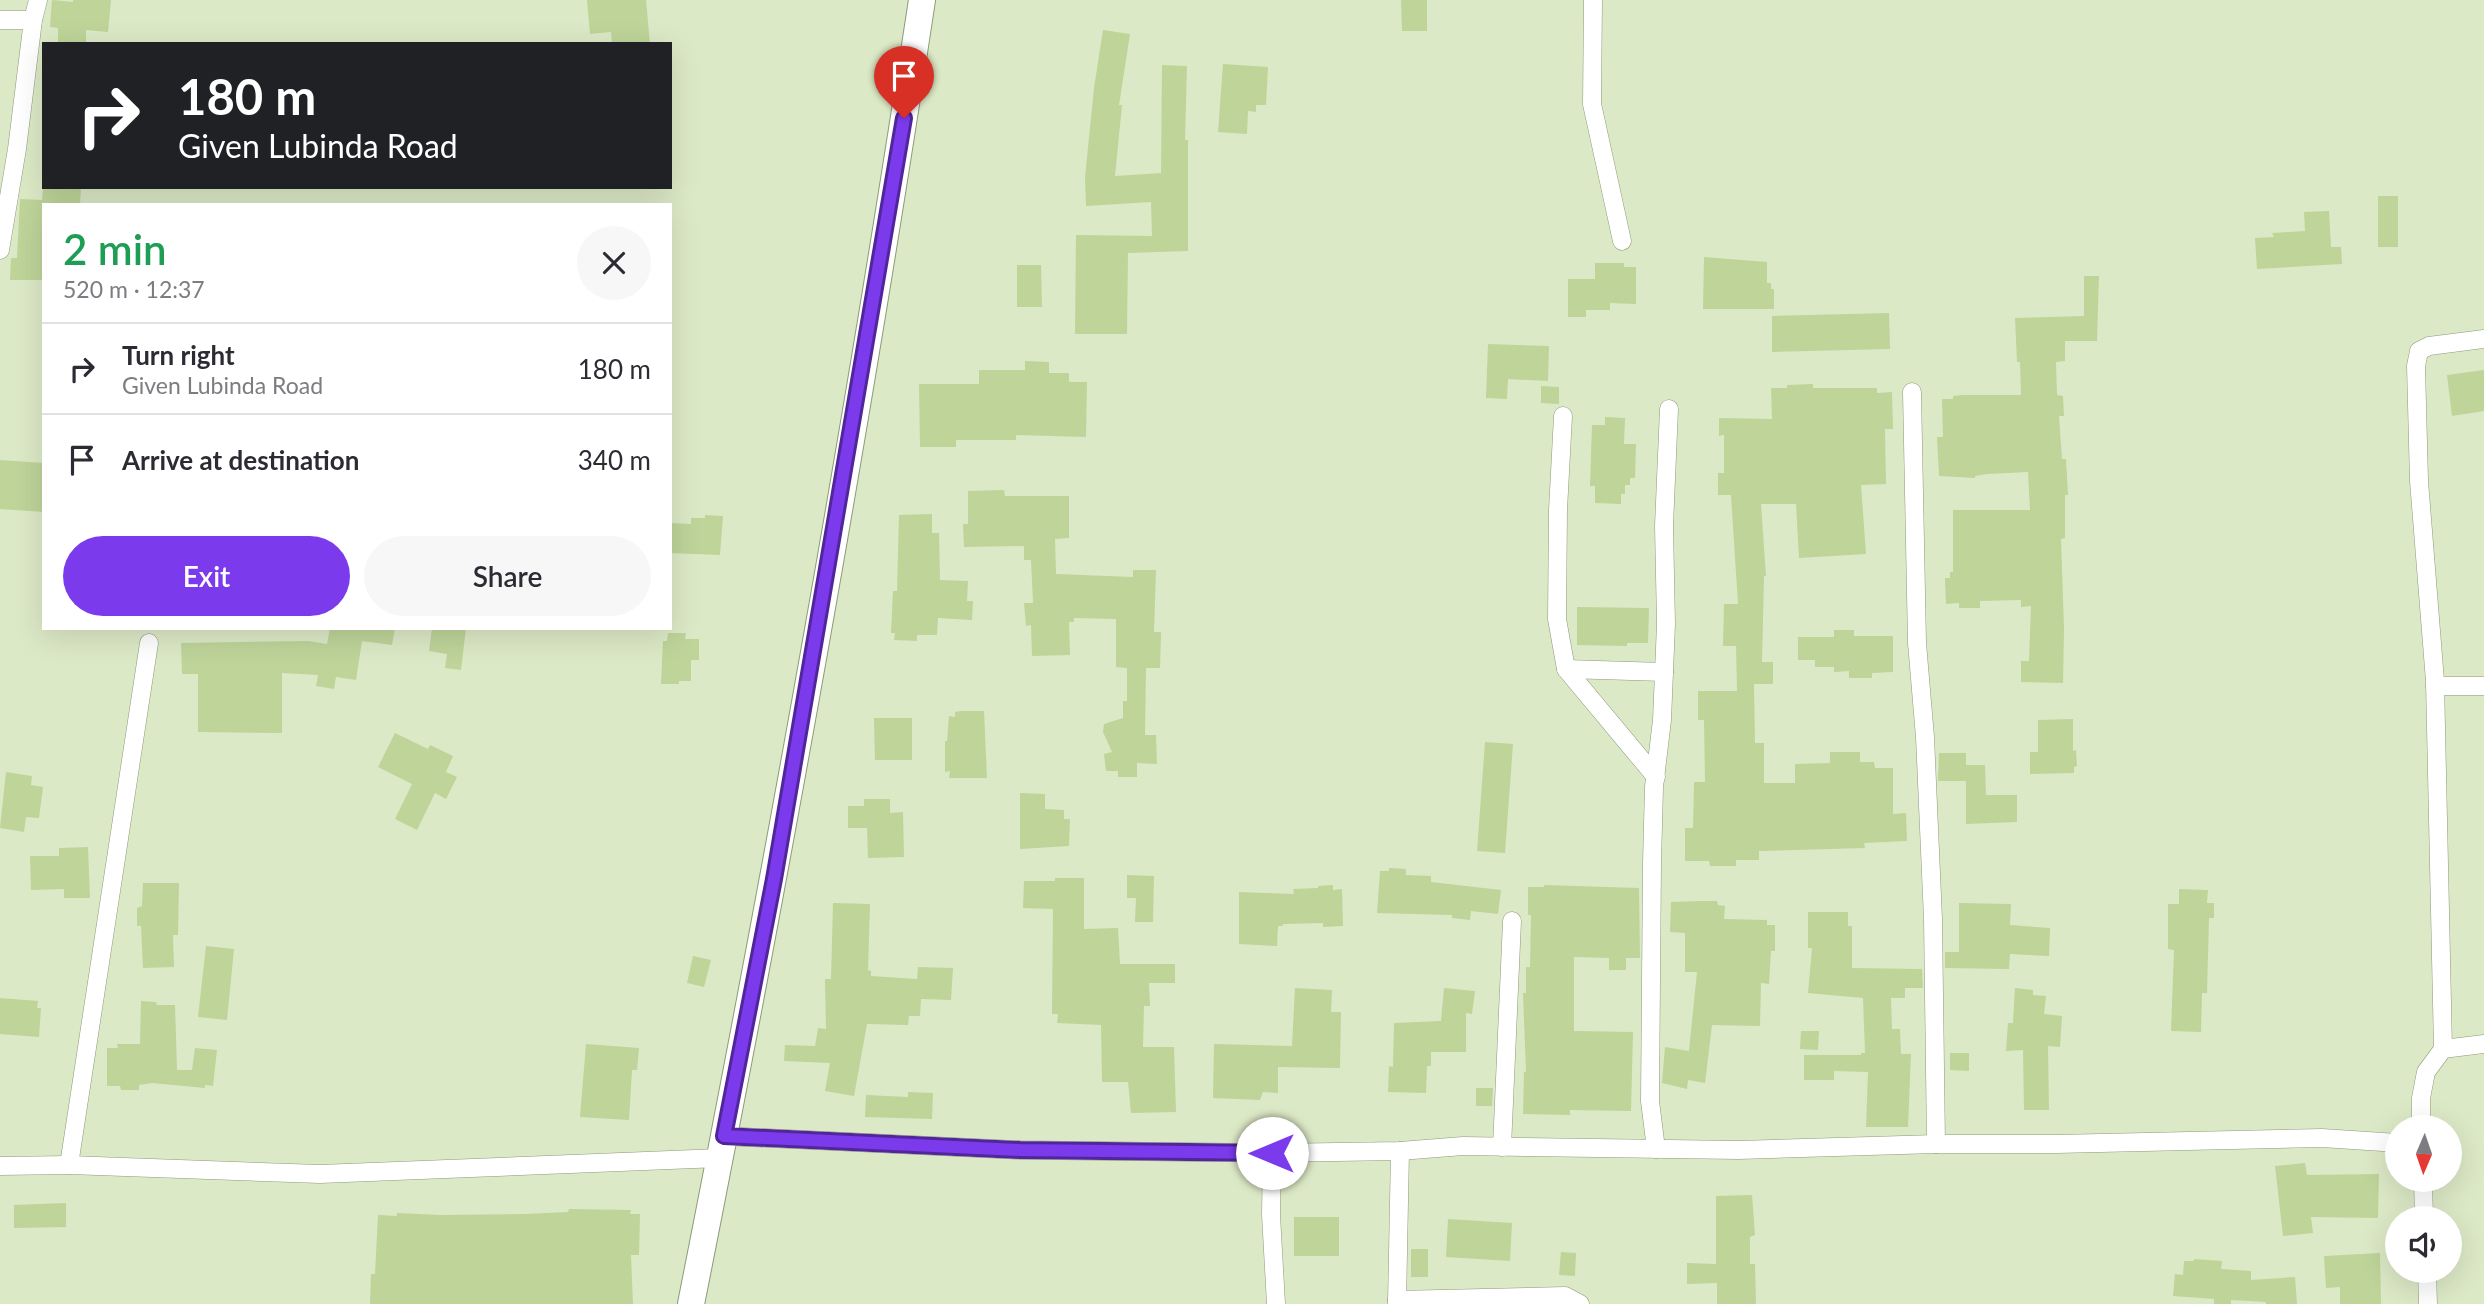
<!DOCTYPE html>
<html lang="en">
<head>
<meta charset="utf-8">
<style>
  :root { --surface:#fff; --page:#f7f7f7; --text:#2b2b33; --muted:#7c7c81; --line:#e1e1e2; --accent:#7c3aed }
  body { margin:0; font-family:Lato,sans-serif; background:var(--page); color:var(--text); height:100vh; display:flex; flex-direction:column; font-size:26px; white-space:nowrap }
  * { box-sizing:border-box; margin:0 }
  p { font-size:23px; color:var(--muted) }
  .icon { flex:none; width:38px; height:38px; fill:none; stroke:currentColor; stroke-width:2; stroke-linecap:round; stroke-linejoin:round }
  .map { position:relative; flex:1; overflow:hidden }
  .panel { position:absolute; left:42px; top:203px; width:630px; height:427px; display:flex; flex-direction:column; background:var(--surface); border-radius:0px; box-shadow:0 7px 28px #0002 }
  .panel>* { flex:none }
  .banner { position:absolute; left:42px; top:42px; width:630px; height:147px; border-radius:0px; box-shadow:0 7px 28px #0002; background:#202124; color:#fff; overflow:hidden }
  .needle { width:46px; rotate:182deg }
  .tools { position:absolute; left:2385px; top:1115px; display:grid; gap:14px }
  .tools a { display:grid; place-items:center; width:77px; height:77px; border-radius:50%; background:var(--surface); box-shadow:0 7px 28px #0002; font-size:35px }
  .pin { position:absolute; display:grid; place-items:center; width:60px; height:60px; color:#fff; margin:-72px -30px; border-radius:50% 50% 50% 0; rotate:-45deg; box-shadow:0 0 7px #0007 }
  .pin .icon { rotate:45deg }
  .me { position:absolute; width:77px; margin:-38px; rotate:270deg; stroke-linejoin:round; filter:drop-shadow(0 0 5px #0008) }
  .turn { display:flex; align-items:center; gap:24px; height:147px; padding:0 21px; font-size:32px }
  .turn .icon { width:91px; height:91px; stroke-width:2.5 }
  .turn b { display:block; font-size:49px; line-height:60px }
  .round { display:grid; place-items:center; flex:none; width:74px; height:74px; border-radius:37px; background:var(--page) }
  .head { display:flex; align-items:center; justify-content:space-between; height:119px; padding:0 21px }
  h1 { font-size:42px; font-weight:600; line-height:52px; color:#1e9e55 }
  .button { display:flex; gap:14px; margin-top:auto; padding:14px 21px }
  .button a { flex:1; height:80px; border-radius:42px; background:var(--accent); color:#fff; font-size:28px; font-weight:600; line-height:80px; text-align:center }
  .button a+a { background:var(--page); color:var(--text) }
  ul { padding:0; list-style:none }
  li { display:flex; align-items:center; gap:21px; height:91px; padding:0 21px; border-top:2px solid var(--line) }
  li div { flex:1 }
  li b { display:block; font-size:26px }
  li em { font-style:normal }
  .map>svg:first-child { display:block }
</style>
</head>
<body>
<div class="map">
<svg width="2484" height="1304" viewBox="0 0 2484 1304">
  <rect width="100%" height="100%" fill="#dce9c6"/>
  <g fill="#bed499">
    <path d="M 52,0 L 73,2 L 73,0 L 111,0 L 108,32 L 86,30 L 86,44 L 58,44 L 58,28 L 50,27 Z"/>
    <path d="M 587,0 L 646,0 L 650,44 L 612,44 L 611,32 L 590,34 Z"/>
    <path d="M 1401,0 L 1427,0 L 1427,31 L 1402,31 Z"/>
    <path d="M 1103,30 L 1130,34 L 1119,105 L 1122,105 L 1115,176 L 1161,173 L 1162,65 L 1187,66 L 1185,140 L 1188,140 L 1188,251 L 1128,253 L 1127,334 L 1075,334 L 1076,235 L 1152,236 L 1151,202 L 1086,206 L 1085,177 L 1094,88 Z"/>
    <path d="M 1223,64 L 1268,67 L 1266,105 L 1256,105 L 1256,112 L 1248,111 L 1247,134 L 1218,132 Z"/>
    <path d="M 43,187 L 81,187 L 80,205 L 44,205 L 44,280 L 10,280 L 11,258 L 17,258 L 20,199 L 42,200 Z"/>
    <rect x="2378" y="196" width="20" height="51"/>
    <path d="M 2329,211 L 2331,247 L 2341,247 L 2342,264 L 2257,269 L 2255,238 L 2274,237 L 2272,233 L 2305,231 L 2304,212 Z"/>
    <path d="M 1704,257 L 1767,262 L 1767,283 L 1771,283 L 1771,289 L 1774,289 L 1774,309 L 1703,309 Z"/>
    <path d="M 1595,263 L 1624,263 L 1624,267 L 1636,267 L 1636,304 L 1610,303 L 1610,310 L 1586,310 L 1586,317 L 1568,317 L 1568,279 L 1595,279 Z"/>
    <path d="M 1017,265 L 1041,265 L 1042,307 L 1017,307 Z"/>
    <path d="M 2084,276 L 2099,276 L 2097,341 L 2065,341 L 2065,361 L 2056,362 L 2057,395 L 2063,396 L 2064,416 L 2059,416 L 2062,459 L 2066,459 L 2068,495 L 2065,495 L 2065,538 L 2061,539 L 2064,629 L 2063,683 L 2021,682 L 2021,661 L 2029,661 L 2031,606 L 2021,607 L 2021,600 L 1980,601 L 1980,608 L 1959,608 L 1959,603 L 1946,604 L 1945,578 L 1950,578 L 1950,572 L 1953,572 L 1953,510 L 2030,510 L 2028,472 L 1987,474 L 1975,476 L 1975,478 L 1939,476 L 1937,437 L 1943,437 L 1942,399 L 1953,399 L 1953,396 L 1963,395 L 2021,395 L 2020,362 L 2017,362 L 2015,318 L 2084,316 Z"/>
    <path d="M 1889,313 L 1890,349 L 1772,352 L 1772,316 Z"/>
    <path d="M 1488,344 L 1549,346 L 1548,381 L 1508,379 L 1507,399 L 1486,398 Z"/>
    <path d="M 1025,361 L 1049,362 L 1049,373 L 1069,373 L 1069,382 L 1087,382 L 1086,437 L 1016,435 L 1016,440 L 956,440 L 956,447 L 920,447 L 919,384 L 979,384 L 979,370 L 1025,370 Z"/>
    <path d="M 2484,370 L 2484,411 L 2452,416 L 2447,375 Z"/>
    <path d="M 1813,384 L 1813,388 L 1877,388 L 1877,393 L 1892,392 L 1893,429 L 1885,429 L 1886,484 L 1861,485 L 1866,554 L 1799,558 L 1796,504 L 1761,504 L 1766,576 L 1764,576 L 1762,662 L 1773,662 L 1773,684 L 1754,684 L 1755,743 L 1764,743 L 1764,783 L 1795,783 L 1795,764 L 1830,763 L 1830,752 L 1860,752 L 1860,762 L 1874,762 L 1875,768 L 1893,768 L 1893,814 L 1906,813 L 1907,841 L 1864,843 L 1865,848 L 1759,851 L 1759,860 L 1736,860 L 1736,866 L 1710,866 L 1709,861 L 1685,861 L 1685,828 L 1693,828 L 1694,782 L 1705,782 L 1704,720 L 1698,720 L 1698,691 L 1737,691 L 1736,646 L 1723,646 L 1724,604 L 1738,604 L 1731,495 L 1718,495 L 1718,473 L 1724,473 L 1724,435 L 1719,436 L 1719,418 L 1772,419 L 1771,388 L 1787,388 L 1787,385 Z"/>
    <path d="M 1541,386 L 1559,387 L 1559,404 L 1541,403 Z"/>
    <path d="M 1605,417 L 1625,418 L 1624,444 L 1636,444 L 1635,478 L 1630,478 L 1630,485 L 1625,485 L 1625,494 L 1621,494 L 1621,504 L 1595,503 L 1595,486 L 1590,486 L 1592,425 L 1605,425 Z"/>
    <path d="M 0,460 L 44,463 L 44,512 L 0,509 Z"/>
    <path d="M 1004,490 L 1005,496 L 1069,496 L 1069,538 L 1055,539 L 1056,574 L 1133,577 L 1133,570 L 1156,570 L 1154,632 L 1161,632 L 1160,668 L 1146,668 L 1145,735 L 1156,735 L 1157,764 L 1137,763 L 1137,777 L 1118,777 L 1118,771 L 1106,771 L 1104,754 L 1112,752 L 1103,732 L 1104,724 L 1123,718 L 1123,701 L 1127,701 L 1127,668 L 1116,667 L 1116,619 L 1074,618 L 1074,622 L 1069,622 L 1070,655 L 1032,656 L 1031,625 L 1026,626 L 1024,603 L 1033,603 L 1031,560 L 1024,560 L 1024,546 L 964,547 L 963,524 L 968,524 L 968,491 Z"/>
    <path d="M 932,514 L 932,533 L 939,533 L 940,580 L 968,581 L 967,601 L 973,601 L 972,620 L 938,618 L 937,635 L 917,635 L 917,641 L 894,640 L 895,633 L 891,633 L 893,591 L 897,591 L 899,515 Z"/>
    <path d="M 705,515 L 723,516 L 720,555 L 670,553 L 670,523 L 691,524 L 691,518 L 705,518 Z"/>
    <path d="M 1577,607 L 1649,608 L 1648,643 L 1627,643 L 1627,646 L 1577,645 Z"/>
    <path d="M 330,628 L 395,628 L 392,645 L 362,641 L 356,680 L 336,677 L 334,689 L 316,686 L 318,675 L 282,673 L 282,733 L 198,732 L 198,674 L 182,674 L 181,643 L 308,641 L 327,644 Z"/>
    <path d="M 432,628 L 466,628 L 461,670 L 445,668 L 447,654 L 429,651 Z"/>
    <path d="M 1834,630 L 1854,630 L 1854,636 L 1893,636 L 1893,672 L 1872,673 L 1872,678 L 1849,678 L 1849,671 L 1834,672 L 1834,667 L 1815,667 L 1815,660 L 1798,660 L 1798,637 L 1834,637 Z"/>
    <path d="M 668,633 L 686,633 L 685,639 L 699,639 L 699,660 L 691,660 L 691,681 L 679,681 L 679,684 L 661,684 L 663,641 L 667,641 Z"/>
    <path d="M 961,711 L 984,711 L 987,778 L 949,778 L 950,771 L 945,772 L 945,741 L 947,741 L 949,716 L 955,717 L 955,712 Z"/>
    <path d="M 874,718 L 912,718 L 912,760 L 875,760 Z"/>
    <path d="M 2073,719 L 2073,751 L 2076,750 L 2077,766 L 2074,767 L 2074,773 L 2030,774 L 2030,752 L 2038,752 L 2038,720 Z"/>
    <path d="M 395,733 L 428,749 L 430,745 L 453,756 L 446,772 L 457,777 L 446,799 L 435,793 L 417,830 L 395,819 L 412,784 L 378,767 Z"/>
    <path d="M 1485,742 L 1513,744 L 1505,853 L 1477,851 Z"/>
    <path d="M 1939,753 L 1966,753 L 1966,765 L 1985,765 L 1986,795 L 2017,795 L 2017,822 L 1966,824 L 1966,781 L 1938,781 Z"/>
    <path d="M 6,772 L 32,776 L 31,785 L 43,787 L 39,818 L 26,817 L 24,832 L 0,828 Z"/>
    <path d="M 1020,793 L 1045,794 L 1045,809 L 1064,810 L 1064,819 L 1070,819 L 1069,846 L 1020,849 Z"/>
    <path d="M 864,799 L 890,799 L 890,813 L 903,812 L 904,857 L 868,858 L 867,828 L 848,828 L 848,806 L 864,806 Z"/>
    <path d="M 88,847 L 90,898 L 64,898 L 64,889 L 31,890 L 30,856 L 59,856 L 59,848 Z"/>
    <path d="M 1389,868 L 1406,869 L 1406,875 L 1431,876 L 1431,882 L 1501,890 L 1498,914 L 1471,911 L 1470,920 L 1452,918 L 1452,915 L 1377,913 L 1380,871 L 1389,871 Z"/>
    <path d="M 1127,875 L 1154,876 L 1153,922 L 1135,922 L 1136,898 L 1127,898 Z"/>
    <path d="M 1055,878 L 1084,878 L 1084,929 L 1118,928 L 1120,964 L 1175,964 L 1175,983 L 1149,983 L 1150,1006 L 1144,1006 L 1143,1047 L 1174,1047 L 1176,1112 L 1131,1113 L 1128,1082 L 1102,1082 L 1101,1025 L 1057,1023 L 1058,1014 L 1052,1014 L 1053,909 L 1023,908 L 1024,881 L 1055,881 Z"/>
    <path d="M 143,883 L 179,883 L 178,935 L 173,935 L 174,967 L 143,968 L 141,926 L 137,926 L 137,908 L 142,906 Z"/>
    <path d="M 1333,885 L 1333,890 L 1342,889 L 1343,926 L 1323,927 L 1323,923 L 1283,924 L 1283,926 L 1278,926 L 1277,946 L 1239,944 L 1239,892 L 1294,894 L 1293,889 L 1318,888 L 1318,886 Z"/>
    <path d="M 1544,885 L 1639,888 L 1640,958 L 1626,958 L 1626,970 L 1609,970 L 1609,958 L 1574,957 L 1574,1031 L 1633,1032 L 1631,1111 L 1570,1110 L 1570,1115 L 1523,1114 L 1524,1072 L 1526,1072 L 1523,993 L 1526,993 L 1526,967 L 1530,967 L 1531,915 L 1528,915 L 1528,887 L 1544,887 Z"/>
    <path d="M 2179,889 L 2208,890 L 2207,903 L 2214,903 L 2214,918 L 2209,918 L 2207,993 L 2202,993 L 2201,1032 L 2171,1031 L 2174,950 L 2168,949 L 2168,904 L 2179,904 Z"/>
    <path d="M 1701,901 L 1717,901 L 1718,905 L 1725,906 L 1724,919 L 1767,920 L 1767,925 L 1775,925 L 1775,951 L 1771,951 L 1769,984 L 1761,983 L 1760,1026 L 1712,1025 L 1705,1083 L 1688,1080 L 1687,1089 L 1662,1083 L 1665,1047 L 1689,1051 L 1697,972 L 1685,972 L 1685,933 L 1670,932 L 1671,902 Z"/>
    <path d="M 833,903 L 870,904 L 868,970 L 871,971 L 871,976 L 917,979 L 918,967 L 953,968 L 951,1000 L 921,999 L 920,1016 L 909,1016 L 908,1025 L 867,1024 L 854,1096 L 825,1091 L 830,1063 L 784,1061 L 785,1045 L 815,1046 L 818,1028 L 826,1029 L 825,979 L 831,979 Z"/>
    <path d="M 1959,903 L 2011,904 L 2010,925 L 2050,928 L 2049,956 L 2010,954 L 2009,969 L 1945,968 L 1945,952 L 1959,952 Z"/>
    <path d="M 1808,912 L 1848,912 L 1848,926 L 1852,926 L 1852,968 L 1922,969 L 1923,988 L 1905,988 L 1905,998 L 1891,998 L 1892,1029 L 1900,1029 L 1901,1054 L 1911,1054 L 1908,1127 L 1866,1127 L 1868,1072 L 1834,1071 L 1834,1080 L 1804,1080 L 1804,1055 L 1861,1055 L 1861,1053 L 1865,1053 L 1863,998 L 1808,993 L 1812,948 L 1808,948 Z"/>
    <path d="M 206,946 L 234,949 L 227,1020 L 198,1017 Z"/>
    <path d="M 693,956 L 711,960 L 704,987 L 687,983 Z"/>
    <path d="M 1295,988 L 1332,990 L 1331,1012 L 1341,1012 L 1340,1068 L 1278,1067 L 1278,1093 L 1263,1092 L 1260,1100 L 1213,1098 L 1214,1044 L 1292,1046 Z"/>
    <path d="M 1444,988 L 1475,991 L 1472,1014 L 1466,1013 L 1466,1052 L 1431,1052 L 1431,1066 L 1427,1066 L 1426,1093 L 1388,1092 L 1389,1066 L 1393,1067 L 1394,1023 L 1441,1021 Z"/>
    <path d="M 2015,988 L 2033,990 L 2033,995 L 2046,996 L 2044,1014 L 2062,1016 L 2060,1047 L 2048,1046 L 2049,1110 L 2024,1110 L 2023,1050 L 2006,1051 L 2008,1023 L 2013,1023 Z"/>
    <path d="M 0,998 L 38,1001 L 37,1008 L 41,1008 L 39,1037 L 0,1034 Z"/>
    <path d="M 141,1001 L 156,1002 L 157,1005 L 175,1005 L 177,1070 L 192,1070 L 195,1048 L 217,1050 L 213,1086 L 205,1085 L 205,1088 L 152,1083 L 139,1085 L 139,1090 L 121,1090 L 120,1086 L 107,1086 L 107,1048 L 118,1048 L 117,1044 L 140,1044 Z"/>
    <path d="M 1801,1031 L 1819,1031 L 1818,1050 L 1800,1049 Z"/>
    <path d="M 586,1044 L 639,1048 L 637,1070 L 632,1070 L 629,1120 L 580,1117 Z"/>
    <path d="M 1950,1053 L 1969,1053 L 1969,1071 L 1950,1070 Z"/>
    <path d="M 1476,1088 L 1493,1088 L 1492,1106 L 1476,1106 Z"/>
    <path d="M 908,1092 L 933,1093 L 932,1119 L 865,1117 L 866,1095 L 908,1097 Z"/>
    <path d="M 2305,1163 L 2307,1175 L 2379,1174 L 2378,1218 L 2311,1217 L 2313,1233 L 2283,1236 L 2275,1166 Z"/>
    <path d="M 1752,1195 L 1755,1235 L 1750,1237 L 1750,1264 L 1755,1264 L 1756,1304 L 1717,1304 L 1717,1283 L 1687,1284 L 1687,1263 L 1716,1264 L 1716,1196 Z"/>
    <path d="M 66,1203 L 66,1227 L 14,1228 L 14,1205 Z"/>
    <path d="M 569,1209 L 631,1210 L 630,1214 L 640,1214 L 639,1255 L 631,1255 L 633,1304 L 370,1304 L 371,1274 L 375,1274 L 378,1215 L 397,1216 L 397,1213 L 440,1215 L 525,1214 L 568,1212 Z"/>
    <rect x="1294" y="1217" width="45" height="39"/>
    <path d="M 1448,1219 L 1512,1223 L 1510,1261 L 1446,1257 Z"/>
    <rect x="1411" y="1249" width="17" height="28"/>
    <path d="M 1561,1252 L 1576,1253 L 1575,1276 L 1559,1275 Z"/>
    <path d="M 2380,1253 L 2381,1304 L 2340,1304 L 2340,1287 L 2326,1288 L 2324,1256 Z"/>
    <path d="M 2194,1259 L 2222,1261 L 2221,1269 L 2251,1271 L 2251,1280 L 2295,1277 L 2297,1304 L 2266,1304 L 2266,1302 L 2231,1300 L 2231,1304 L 2214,1304 L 2214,1299 L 2173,1296 L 2175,1274 L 2183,1275 L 2184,1261 L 2194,1261 Z"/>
  </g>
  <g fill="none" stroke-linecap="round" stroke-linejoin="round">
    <defs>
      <g id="street">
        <path d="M 1593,0 L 1592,104 L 1622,241"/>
        <path d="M 0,20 L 33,20"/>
        <path d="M 0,250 L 17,149 L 33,20 L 38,0"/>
        <path d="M 1912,392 L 1917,643 L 1925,737 L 1933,919 L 1936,1144"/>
        <path d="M 1563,416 L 1558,510 L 1557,619 L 1566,669 L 1656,777"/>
        <path d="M 1566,669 L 1664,672"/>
        <path d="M 2435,686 L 2484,686"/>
        <path d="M 2443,1049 L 2484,1044"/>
        <path d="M 2421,1127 L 2421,1098 L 2426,1072 L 2443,1049 L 2435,681 L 2419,481 L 2416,366 L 2419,351 L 2429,346 L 2484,339"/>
        <path d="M 724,1136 L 1020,1150 L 1272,1153 L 1400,1151 L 1463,1146 L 1739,1150 L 1936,1144 L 2056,1144 L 2322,1138 L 2398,1143"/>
        <path d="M 1502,1147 L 1512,921"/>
        <path d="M 1656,1149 L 1650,1101 L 1652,863 L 1654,787 L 1662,720 L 1666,624 L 1664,526 L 1669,409"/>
        <path d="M 1272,1153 L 1271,1215 L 1276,1304"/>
        <path d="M 69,1165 L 149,643"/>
        <path d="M 0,1166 L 69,1165 L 320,1174 L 720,1158"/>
        <path d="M 2423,1180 L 2424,1218"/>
        <path d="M 2427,1270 L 2428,1304"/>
        <path d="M 1397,1300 L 1565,1296 L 1580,1304"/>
        <path d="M 1397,1304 L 1400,1151"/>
      </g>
      <path id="secondary" d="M 691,1304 C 777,871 856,436 922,0"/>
    </defs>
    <use href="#street" stroke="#8d9a79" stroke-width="19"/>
    <use href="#secondary" stroke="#8d9a79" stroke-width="28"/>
    <use href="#street" stroke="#fff" stroke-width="18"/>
    <use href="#secondary" stroke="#fff" stroke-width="26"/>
  </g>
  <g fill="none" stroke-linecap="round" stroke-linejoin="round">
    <defs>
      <path id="route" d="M 904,118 L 774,879 L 724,1136 L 1020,1150 L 1272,1153"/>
    </defs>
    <use href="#route" stroke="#51269a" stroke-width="18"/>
    <use href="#route" stroke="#7c3aed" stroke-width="12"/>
  </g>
</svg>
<div class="tools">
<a><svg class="needle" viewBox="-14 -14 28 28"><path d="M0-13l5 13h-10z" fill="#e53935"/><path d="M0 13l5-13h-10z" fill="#7c7c81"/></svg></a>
<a><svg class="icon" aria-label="sound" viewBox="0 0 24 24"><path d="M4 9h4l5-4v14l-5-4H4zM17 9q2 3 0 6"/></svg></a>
</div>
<div class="pin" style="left:904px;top:118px;background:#d93025"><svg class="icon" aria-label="arrive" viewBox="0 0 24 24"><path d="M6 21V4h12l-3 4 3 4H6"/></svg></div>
<svg class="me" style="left:1272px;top:1153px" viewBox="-20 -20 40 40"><circle r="19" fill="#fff"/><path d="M0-13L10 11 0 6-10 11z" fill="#7c3aed"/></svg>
<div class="banner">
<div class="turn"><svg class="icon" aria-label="right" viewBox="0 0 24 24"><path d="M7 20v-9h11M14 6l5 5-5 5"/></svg><div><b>180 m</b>Given Lubinda Road</div></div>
</div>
<section class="panel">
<div class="head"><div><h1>2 min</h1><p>520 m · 12:37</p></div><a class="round"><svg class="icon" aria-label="close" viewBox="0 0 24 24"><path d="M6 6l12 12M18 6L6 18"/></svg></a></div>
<ul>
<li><svg class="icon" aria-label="right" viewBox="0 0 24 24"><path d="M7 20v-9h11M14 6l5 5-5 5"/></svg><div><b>Turn right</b><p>Given Lubinda Road</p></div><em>180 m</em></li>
<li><svg class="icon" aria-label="arrive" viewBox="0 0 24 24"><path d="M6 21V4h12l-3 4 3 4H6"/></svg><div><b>Arrive at destination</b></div><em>340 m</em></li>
</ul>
<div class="button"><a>Exit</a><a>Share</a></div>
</section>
</div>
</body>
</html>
